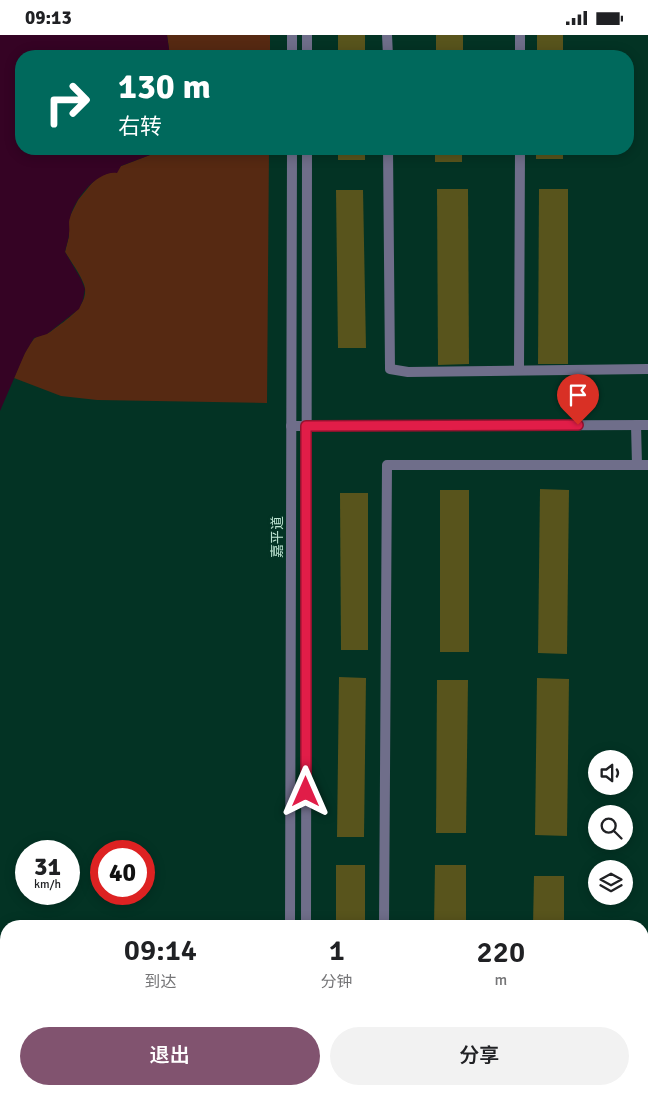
<!DOCTYPE html>
<html lang="zh">
<head>
<meta charset="utf-8">
<style>
  :root { --surface:#fff; --page:#f2f2f2; --text:#202124; --muted:#757577; --accent:#81536f }
  body { margin:0; font-family:Signika,"Noto Sans SC",sans-serif; background:var(--page); color:var(--text); height:100vh; display:flex; flex-direction:column; font-size:19px; white-space:nowrap }
  * { box-sizing:border-box; margin:0 }
  p { font-size:16px; color:var(--muted) }
  .icon { flex:none; width:28px; height:28px; fill:none; stroke:currentColor; stroke-width:2; stroke-linecap:round; stroke-linejoin:round }
  .map { position:relative; flex:1; overflow:hidden }
  .panel { position:absolute; left:0px; top:885px; width:649px; height:175px; display:flex; flex-direction:column; background:var(--surface); border-radius:20px 20px 0 0; box-shadow:0 2px 12px #0003 }
  .panel>* { flex:none }
  .top-card { position:absolute; left:15px; top:15px; width:619px; height:105px; border-radius:20px; box-shadow:0 2px 12px #0003; background:#00695c; color:#fff; overflow:hidden }
  .tools { position:absolute; left:588px; top:715px; display:grid; gap:10px }
  .tools a { display:grid; place-items:center; width:45px; height:45px; border-radius:50%; background:var(--surface); box-shadow:0 2px 12px #0003; font-size:25px }
  .speed { position:absolute; left:15px; top:805px; display:flex; gap:10px; font-size:25px; font-weight:700; text-align:center }
  .speed>* { display:grid; place-content:center; width:65px; height:65px; border-radius:50%; background:var(--surface); box-shadow:0 2px 12px #0003; line-height:1 }
  .speed small { font-size:12px; font-weight:400 }
  .speed .limit { border:8px solid #d22; background:#fff; color:#111 }
  .pin { position:absolute; display:grid; place-items:center; width:42px; height:42px; color:#fff; margin:-51px -21px; border-radius:50% 50% 50% 0; rotate:-45deg; box-shadow:0 0 5px #0007 }
  .pin .icon { rotate:45deg }
  .me { position:absolute; width:55px; margin:-28px; rotate:0deg; stroke-linejoin:round; filter:drop-shadow(0 0 4px #0008) }
  .turn { display:flex; align-items:center; gap:18px; height:105px; padding:0 20px; font-size:22px }
  .turn .icon { width:65px; height:65px; stroke-width:2.5 }
  .turn b { display:block; font-size:35px; line-height:42px }
  .eta { display:flex; justify-content:space-evenly; align-items:center; height:85px; text-align:center }
  .eta b { font-size:30px; font-weight:600; line-height:35px }
  .button { display:flex; gap:10px; margin-top:auto; padding:10px 20px }
  .button a { flex:1; height:58px; border-radius:30px; background:var(--accent); color:#fff; font-size:20px; font-weight:600; line-height:58px; text-align:center }
  .button a+a { background:var(--page); color:var(--text) }
  .status { display:flex; justify-content:space-between; align-items:center; height:35px; padding:0 25px; background:var(--surface); direction:ltr }
  .status svg { height:14px; fill:currentColor }
  .map>svg:first-child { display:block }
</style>
</head>
<body>
<div class="status"><b>09:13</b><svg viewBox="0 0 49 12"><path d="M0 12V9h3v3zM5 12V6h3v6zM10 12V3h3v9zM15 12V0h3v12zM26 1h20v11H26zM47 4h2v5h-2z"/></svg></div>
<div class="map">
<svg width="648" height="1060" viewBox="0 0 648 1060">
  <rect width="100%" height="100%" fill="#033324"/>
  <g fill="#562912">
    <path d="M 167,0 L 270,0 L 270,21 L 170,21 Z"/>
    <path d="M 159,114 L 269,114 L 267,368 L 97,365 L 61,361 L 14,343 C 19,331 24,316 33,305 C 37,300 45,300 50,297 C 63,287 87,273 85,254 C 85,246 70,225 65,217 L 69,201 L 69,183 L 78,165 L 92,148 L 100,141 L 111,137 L 121,131 L 150,120 Z"/>
  </g>
  <path fill="#350324" d="M 0,0 L 167,0 L 170,21 L 21,21 L 21,114 L 159,114 L 150,120 L 121,131 L 117,138 C 97,135 74,165 70,183 C 68,187 70,193 69,198 C 69,204 66,211 65,217 L 81,244 L 85,254 L 83,265 L 79,274 L 47,299 L 34,303 L 25,318 L 0,376 Z"/>
  <g fill="#58541c">
    <rect x="338" y="0" width="27" height="21"/>
    <rect x="436" y="0" width="27" height="21"/>
    <rect x="537" y="0" width="26" height="21"/>
    <rect x="338" y="114" width="27" height="11"/>
    <rect x="435" y="114" width="27" height="13"/>
    <rect x="536" y="114" width="27" height="10"/>
    <path d="M 437,154 L 468,154 L 469,329 L 438,330 Z"/>
    <path d="M 539,154 L 568,154 L 568,329 L 538,329 Z"/>
    <path d="M 336,155 L 363,155 L 366,313 L 338,313 Z"/>
    <path d="M 540,454 L 569,455 L 567,619 L 538,618 Z"/>
    <rect x="440" y="455" width="29" height="162"/>
    <path d="M 340,458 L 368,458 L 368,615 L 341,615 Z"/>
    <path d="M 339,642 L 366,643 L 364,802 L 337,802 Z"/>
    <path d="M 537,643 L 569,644 L 567,801 L 535,800 Z"/>
    <path d="M 437,645 L 468,645 L 466,798 L 436,798 Z"/>
    <rect x="336" y="830" width="29" height="61"/>
    <path d="M 435,830 L 466,830 L 466,891 L 434,891 Z"/>
    <path d="M 534,841 L 564,841 L 564,891 L 533,891 Z"/>
  </g>
  <g fill="none" stroke-linecap="round" stroke-linejoin="round">
    <g stroke="#6f6e8a" stroke-width="10">
      <path d="M 387,0 L 388,21"/>
      <path d="M 520,21 L 520,0"/>
      <path d="M 388,114 L 390,334 L 408,337 L 648,334"/>
      <path d="M 519,335 L 520,114"/>
      <path d="M 636,390 L 637,430"/>
      <path d="M 291,391 L 648,390"/>
      <path d="M 384,891 L 387,430 L 648,430"/>
      <path d="M 642,1013 L 648,1013"/>
      <path d="M 642,1049 L 648,1049"/>
      <path d="M 383,1054 L 383,1060"/>
    </g>
    <g stroke="#6f6e8a" stroke-width="10">
      <path d="M 292,21 L 292,0"/>
      <path d="M 307,21 L 307,0"/>
      <path d="M 290,891 L 292,114"/>
      <path d="M 306,891 L 307,114"/>
      <path d="M 290,1060 L 290,1054"/>
      <path d="M 307,1060 L 307,1054"/>
    </g>
  </g>
  <g fill="none" stroke-linecap="round" stroke-linejoin="round">
    <defs>
      <path id="route" d="M 306,757 L 306,391 L 578,390"/>
    </defs>
    <use href="#route" stroke="#92132f" stroke-width="12"/>
    <use href="#route" stroke="#e11d48" stroke-width="9"/>
  </g>
  <g text-anchor="middle" dominant-baseline="central" stroke-width="5" stroke-linejoin="round" paint-order="stroke">
    <g font-size="14" fill="#bce3d1" stroke="#033324">
      <text transform="translate(277 502) rotate(-90)">嘉平道</text>
    </g>
  </g>
</svg>
<div class="tools">
<a><svg class="icon" aria-label="sound" viewBox="0 0 24 24"><path d="M4 9h4l5-4v14l-5-4H4zM17 9q2 3 0 6"/></svg></a>
<a><svg class="icon" aria-label="search" viewBox="0 0 24 24"><circle cx="10" cy="10" r="6"/><path d="M15 15l6 6"/></svg></a>
<a><svg class="icon" aria-label="layers" viewBox="0 0 24 24"><path d="M12 4l9 5-9 5-9-5zM3 14l9 5 9-5"/></svg></a>
</div>
<div class="speed"><div>31<small>km/h</small></div><div class="limit">40</div></div>
<div class="pin" style="left:578px;top:390px;background:#d93025"><svg class="icon" aria-label="arrive" viewBox="0 0 24 24"><path d="M6 21V4h12l-3 4 3 4H6"/></svg></div>
<svg class="me" style="left:306px;top:757px" viewBox="-20 -20 40 40"><path d="M0-17L14 15 0 8-14 15z" fill="#e11d48" stroke="#fff" stroke-width="4"/></svg>
<div class="top-card">
<div class="turn"><svg class="icon" aria-label="right" viewBox="0 0 24 24"><path d="M7 20v-9h11M14 6l5 5-5 5"/></svg><div><b>130 m</b>右转</div></div>
</div>
<section class="panel">
<div class="eta">
<div><b>09:14</b><p>到达</p></div>
<div><b>1</b><p>分钟</p></div>
<div><b>220</b><p>m</p></div>
</div>
<div class="button"><a>退出</a><a>分享</a></div>
</section>
</div>
</body>
</html>
